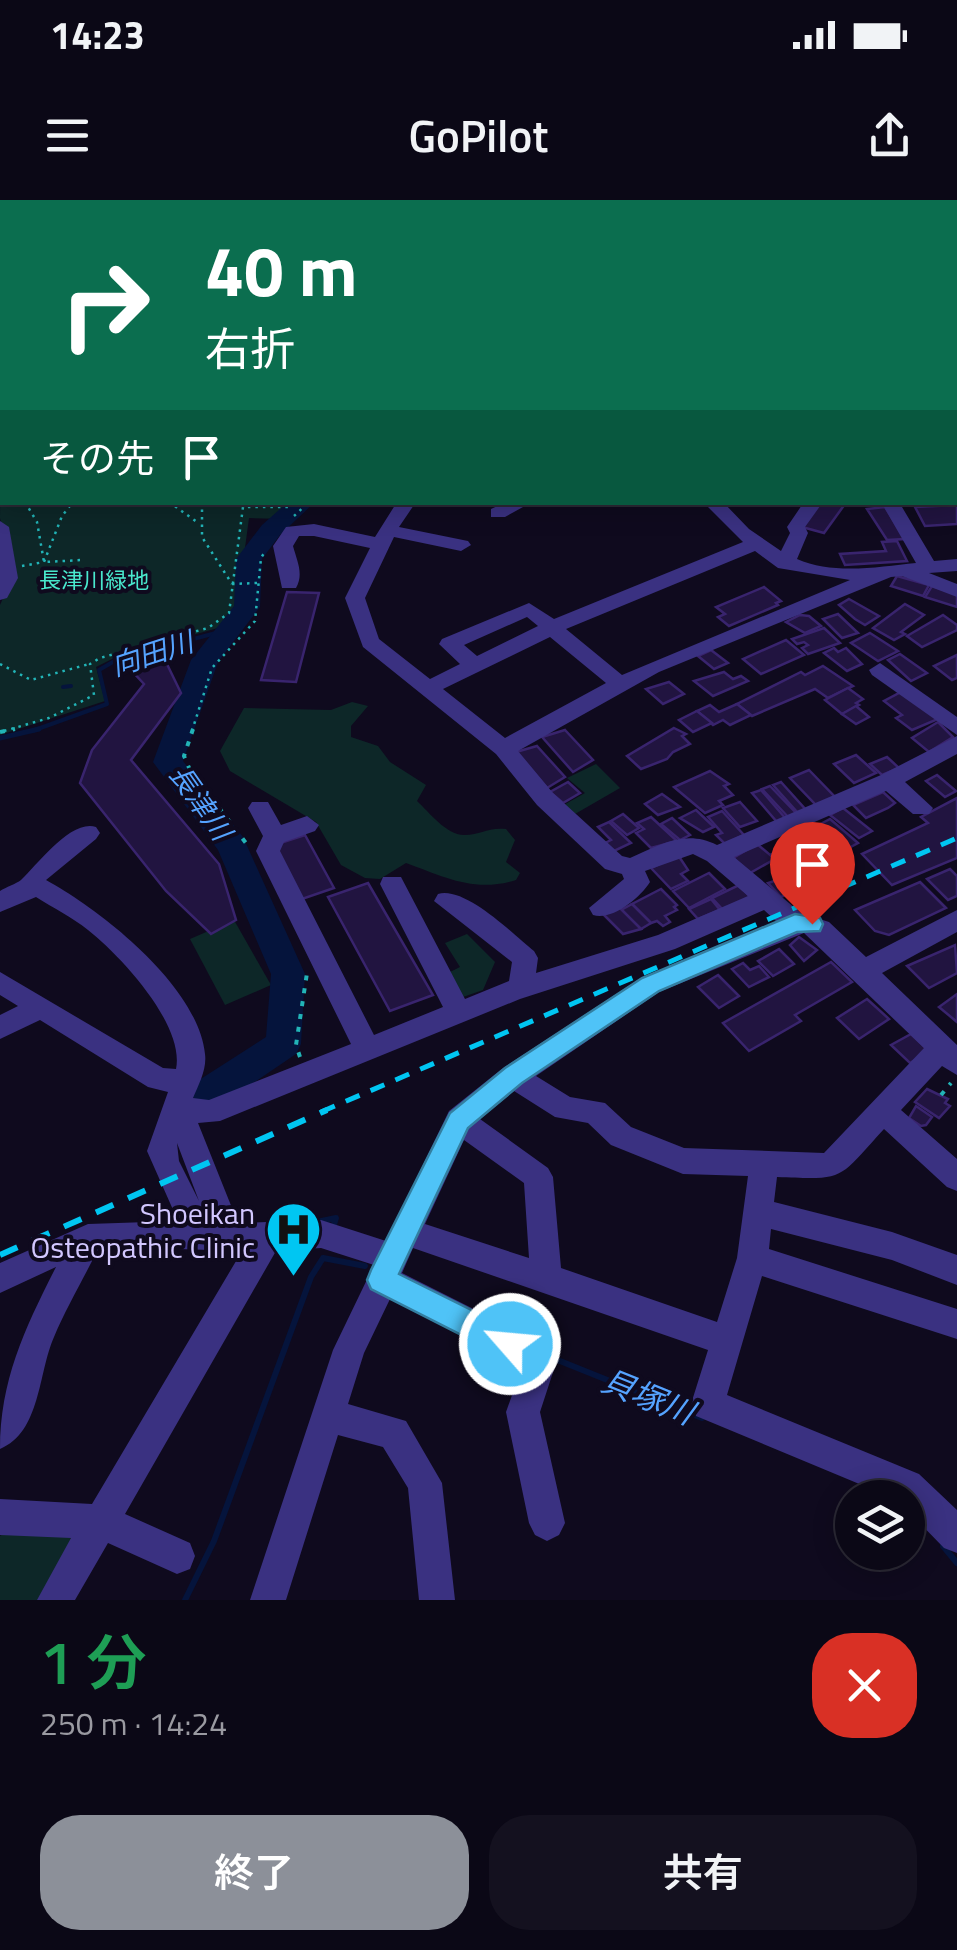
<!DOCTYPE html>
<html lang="ja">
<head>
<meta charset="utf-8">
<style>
  :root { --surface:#0b0816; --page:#14111f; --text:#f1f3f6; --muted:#9a9aa1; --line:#2b2935; --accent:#8c9099 }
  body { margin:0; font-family:"Titillium Web","Noto Sans JP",sans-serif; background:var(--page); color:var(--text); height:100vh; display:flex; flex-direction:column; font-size:38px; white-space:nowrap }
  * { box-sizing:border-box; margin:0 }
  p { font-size:32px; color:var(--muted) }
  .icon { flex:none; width:55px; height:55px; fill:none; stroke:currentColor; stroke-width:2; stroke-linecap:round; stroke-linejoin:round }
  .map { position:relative; height:1400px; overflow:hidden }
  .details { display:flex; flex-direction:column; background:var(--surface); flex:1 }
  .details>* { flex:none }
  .guide { position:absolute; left:0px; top:0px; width:958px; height:305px; box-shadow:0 5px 25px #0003,0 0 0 2px var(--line); background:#0b6e4f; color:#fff; overflow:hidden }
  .fabs { position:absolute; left:835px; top:1280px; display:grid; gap:20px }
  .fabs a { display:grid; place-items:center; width:90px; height:90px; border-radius:50%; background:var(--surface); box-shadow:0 5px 25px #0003,0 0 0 2px var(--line); font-size:50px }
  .pin { position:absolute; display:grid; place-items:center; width:85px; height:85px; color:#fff; margin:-102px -42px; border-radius:50% 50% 50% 0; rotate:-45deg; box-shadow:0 0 10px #0007 }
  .pin .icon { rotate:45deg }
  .me { position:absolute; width:110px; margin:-55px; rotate:297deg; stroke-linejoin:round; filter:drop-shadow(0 0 8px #0008) }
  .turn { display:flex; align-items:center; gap:35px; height:210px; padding:0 40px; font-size:45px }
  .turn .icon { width:130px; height:130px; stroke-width:2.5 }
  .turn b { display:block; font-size:70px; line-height:85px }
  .then { display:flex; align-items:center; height:95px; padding:0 40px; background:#0003; gap:20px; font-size:38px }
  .round { display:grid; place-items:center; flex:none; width:105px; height:105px; border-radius:40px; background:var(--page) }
  .head { display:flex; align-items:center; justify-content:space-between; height:170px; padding:0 40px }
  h1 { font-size:60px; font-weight:600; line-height:75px; color:#1e9e55 }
  .button { display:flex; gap:20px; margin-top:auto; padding:20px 40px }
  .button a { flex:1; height:115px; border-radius:40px; background:var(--accent); color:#fff; font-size:40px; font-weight:600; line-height:115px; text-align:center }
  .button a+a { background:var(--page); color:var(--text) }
  .status { display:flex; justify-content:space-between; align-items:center; height:70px; padding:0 50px; background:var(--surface); direction:ltr }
  .status svg { height:28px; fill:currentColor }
  header { display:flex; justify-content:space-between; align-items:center; height:130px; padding:0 40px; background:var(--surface); font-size:45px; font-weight:600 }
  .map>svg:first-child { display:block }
</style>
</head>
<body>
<div class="status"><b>14:23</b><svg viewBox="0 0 49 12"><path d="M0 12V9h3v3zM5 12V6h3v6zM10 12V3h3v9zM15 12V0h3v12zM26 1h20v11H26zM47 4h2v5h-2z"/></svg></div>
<header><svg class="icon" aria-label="menu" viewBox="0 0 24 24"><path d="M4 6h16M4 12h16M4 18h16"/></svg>GoPilot<svg class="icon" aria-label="share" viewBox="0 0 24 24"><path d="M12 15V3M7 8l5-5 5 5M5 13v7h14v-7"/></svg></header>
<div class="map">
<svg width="957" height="1400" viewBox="0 0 957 1400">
  <rect width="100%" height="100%" fill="#0f0a1e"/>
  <g fill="#0d2728">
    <path d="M 2,143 L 2,302 L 301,303 L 283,319 L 249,318 L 236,415 L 225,426 L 118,456 L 96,467 L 105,501 L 0,535 L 0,405 L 13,376 L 0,318 Z"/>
    <path d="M 352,502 L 368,506 L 351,526 L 351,537 L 378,546 L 390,562 L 426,585 L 417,601 C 429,612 447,636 465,635 C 480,635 488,627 506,629 L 515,640 L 506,662 L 520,673 L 516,680 C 474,693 445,677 406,663 L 380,679 L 365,678 L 341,665 L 316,622 L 230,571 L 220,551 L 244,508 L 331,510 Z"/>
    <path d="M 596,564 L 620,588 L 575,614 L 562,606 L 585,593 L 567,578 Z"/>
    <path d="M 234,720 L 271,785 L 225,805 L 190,739 Z"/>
    <path d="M 467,734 L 495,762 L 483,790 L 463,797 L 448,773 L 460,767 L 445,743 Z"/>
    <path d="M 8,1330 L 68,1332 L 74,1346 L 41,1400 L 0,1400 L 0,1336 Z"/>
  </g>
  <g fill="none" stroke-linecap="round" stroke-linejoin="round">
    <g stroke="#05143c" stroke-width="4">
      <path d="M 63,487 L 71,486"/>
      <path d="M 32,531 L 107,504 L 99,470 L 118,459 L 231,429"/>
    </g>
    <path stroke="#05143c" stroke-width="5" d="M 0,538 L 39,529"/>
    <g stroke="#05143c" stroke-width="6">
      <path d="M 317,1022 L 336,1018 L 333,1028"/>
      <path d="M 555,1159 L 702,1218"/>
      <path d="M 943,1346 L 957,1363"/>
      <path d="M 185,1400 L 214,1341 L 311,1077 L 323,1058 L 365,1066"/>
    </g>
    <path fill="#05143c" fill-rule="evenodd" d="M 288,302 L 315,302 L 280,335 L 262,359 L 260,407 L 218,462 L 183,561 L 243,637 L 305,774 L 301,844 L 296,854 L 222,904 L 209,909 L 196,904 L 191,893 L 196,882 L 266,837 L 271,774 L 218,650 L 153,562 L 191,460 L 234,406 L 236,359 L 262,325 Z"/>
  </g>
  <g fill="#211440" stroke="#39246e" stroke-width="2.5">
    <path d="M 821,302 L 845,304 L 824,333 L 802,327 Z"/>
    <path d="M 957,305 L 957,324 L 925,326 L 915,307 Z"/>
    <path d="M 885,307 L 905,339 L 887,340 L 867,309 Z"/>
    <path d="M 897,341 L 907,361 L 845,365 L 840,354 L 886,351 L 882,342 Z"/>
    <path d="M 897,376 L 929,385 L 923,396 L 891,386 Z"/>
    <path d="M 932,386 L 957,394 L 957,407 L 925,397 Z"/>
    <path d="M 764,387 L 781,401 L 776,403 L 778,405 L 729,426 L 718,417 L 725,414 L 716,407 Z"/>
    <path d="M 287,392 L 319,393 L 296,482 L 261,480 Z"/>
    <path d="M 849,399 L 879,416 L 865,425 L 855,419 L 839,405 Z"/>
    <path d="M 905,404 L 924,415 L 901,432 L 905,434 L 894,440 L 873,428 Z"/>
    <path d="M 838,414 L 858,433 L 842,438 L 823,419 Z"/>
    <path d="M 800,415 L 809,416 L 821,426 L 805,433 L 786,422 Z"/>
    <path d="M 943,415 L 957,425 L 957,430 L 922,447 L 907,436 Z"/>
    <path d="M 824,428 L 840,443 L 808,454 L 802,448 L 808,445 L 804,442 L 797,444 L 792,439 Z"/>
    <path d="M 870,433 L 898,451 L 878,461 L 851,443 Z"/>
    <path d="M 786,440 L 804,455 L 761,474 L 743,459 Z"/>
    <path d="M 834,448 L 838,452 L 846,448 L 862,464 L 847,471 L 824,453 Z"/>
    <path d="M 711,450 L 728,463 L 714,469 L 698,456 Z"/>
    <path d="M 900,454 L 927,473 L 911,481 L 888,460 Z"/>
    <path d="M 957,455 L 957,478 L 952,480 L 934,466 Z"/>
    <path d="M 165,460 L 181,493 L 131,560 L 219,664 L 236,720 L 211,734 L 166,691 L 80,583 L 92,550 L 144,484 L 130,469 Z"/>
    <path d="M 823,466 L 853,486 L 828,498 L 815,489 L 752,516 L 737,504 L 801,472 L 805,475 Z"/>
    <path d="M 724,472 L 733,479 L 741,476 L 748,481 L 713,496 L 694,481 Z"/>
    <path d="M 669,482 L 684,494 L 663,504 L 646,489 Z"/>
    <path d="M 848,488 L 863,499 L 856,503 L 859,505 L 842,514 L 825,500 Z"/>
    <path d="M 901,492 L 938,519 L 912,530 L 896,518 L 902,515 L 884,501 Z"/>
    <path d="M 737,504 L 751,515 L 730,525 L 723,520 L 713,525 L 697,511 L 710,505 L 719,512 Z"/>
    <path d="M 856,506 L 869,517 L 856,524 L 842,514 Z"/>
    <path d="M 697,511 L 712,523 L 693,532 L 679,520 Z"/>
    <path d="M 938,522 L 953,537 L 929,552 L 912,538 Z"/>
    <path d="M 674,528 L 686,534 L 682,536 L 690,544 L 673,552 L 667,559 L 641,569 L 627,556 Z"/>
    <path d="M 565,530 L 593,560 L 573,572 L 542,537 Z"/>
    <path d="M 537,546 L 565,577 L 547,588 L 516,552 Z"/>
    <path d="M 856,555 L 876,573 L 854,583 L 834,564 Z"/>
    <path d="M 887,557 L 899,568 L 882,575 L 870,564 Z"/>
    <path d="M 809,570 L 836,598 L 816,605 L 790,578 Z"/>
    <path d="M 710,571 L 729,584 L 724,586 L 733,595 L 719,601 L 723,605 L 705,613 L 674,587 Z"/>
    <path d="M 937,575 L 956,591 L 945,597 L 926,581 Z"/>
    <path d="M 568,582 L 580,593 L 563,603 L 550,592 Z"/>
    <path d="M 781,582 L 807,611 L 798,613 L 773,585 Z"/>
    <path d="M 770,586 L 797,614 L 789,618 L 762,589 Z"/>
    <path d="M 761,590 L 786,619 L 777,622 L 752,593 Z"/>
    <path d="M 883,592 L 895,603 L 888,608 L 866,618 L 853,605 Z"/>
    <path d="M 662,594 L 680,607 L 658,615 L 645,604 Z"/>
    <path d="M 957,598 L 957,658 L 892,685 L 862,654 L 928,623 L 921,617 Z"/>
    <path d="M 740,602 L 757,621 L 740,627 L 723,608 Z"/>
    <path d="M 843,608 L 872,631 L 859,638 L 830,615 Z"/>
    <path d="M 696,610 L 714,627 L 703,632 L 680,618 Z"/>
    <path d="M 722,611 L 744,635 L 725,644 L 716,635 L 722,633 L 708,617 Z"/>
    <path d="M 623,614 L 639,628 L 627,635 L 611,621 Z"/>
    <path d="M 651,617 L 677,641 L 651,648 L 636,633 L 644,629 L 637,623 Z"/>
    <path d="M 672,618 L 690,635 L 680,640 L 661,624 Z"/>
    <path d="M 830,619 L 858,643 L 845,650 L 817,626 Z"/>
    <path d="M 609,622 L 631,643 L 614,651 L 605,643 L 611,640 L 598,627 Z"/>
    <path d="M 305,635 L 334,688 L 302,699 L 274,645 Z"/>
    <path d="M 757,644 L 775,659 L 750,673 L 733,658 Z"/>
    <path d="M 783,646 L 800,658 L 790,666 L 772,654 Z"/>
    <path d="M 820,649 L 838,662 L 813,681 L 793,667 Z"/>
    <path d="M 678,655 L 688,670 L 681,674 L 688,681 L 671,689 L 651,668 Z"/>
    <path d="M 950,669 L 957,676 L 957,696 L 948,700 L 927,679 Z"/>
    <path d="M 709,673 L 725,689 L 689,708 L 673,691 Z"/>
    <path d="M 789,676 L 801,688 L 781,697 L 768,683 Z"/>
    <path d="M 920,682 L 946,708 L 889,735 L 875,731 L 855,710 Z"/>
    <path d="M 368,683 L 433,795 L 390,811 L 328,697 Z"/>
    <path d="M 739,685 L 751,698 L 724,711 L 712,698 Z"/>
    <path d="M 661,689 L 677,705 L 674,707 L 677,710 L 665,716 L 670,722 L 663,726 L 657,721 L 651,723 L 632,704 Z"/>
    <path d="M 711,699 L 720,710 L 698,719 L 689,709 Z"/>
    <path d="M 632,704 L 651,723 L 641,729 L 621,710 Z"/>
    <path d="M 619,707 L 641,729 L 623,734 L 604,715 Z"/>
    <path d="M 799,737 L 817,750 L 804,761 L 790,745 Z"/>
    <path d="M 955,745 L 957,773 L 929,788 L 907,766 Z"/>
    <path d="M 779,749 L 794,764 L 773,776 L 758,761 Z"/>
    <path d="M 831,762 L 852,782 L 795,815 L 801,821 L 749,851 L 723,823 Z"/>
    <path d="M 743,763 L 750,770 L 759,766 L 769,777 L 749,787 L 732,769 Z"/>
    <path d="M 718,775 L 739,796 L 719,808 L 698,787 Z"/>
    <path d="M 957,794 L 957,822 L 939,807 Z"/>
    <path d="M 867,799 L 889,819 L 859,839 L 837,818 Z"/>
    <path d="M 911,834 L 929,851 L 910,863 L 891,845 Z"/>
    <path d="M 927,889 L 948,899 L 945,903 L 950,906 L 939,918 L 915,902 Z"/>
    <path d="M 916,906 L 932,917 L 926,925 L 921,926 L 909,918 Z"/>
  </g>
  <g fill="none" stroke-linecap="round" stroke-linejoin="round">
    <g stroke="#22b4b7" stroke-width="2.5" stroke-dasharray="2.5 5" stroke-linecap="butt">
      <path d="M 627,2 L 633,0"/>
      <path d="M 659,2 L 666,0"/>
      <path d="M 0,268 L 2,272"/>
      <path d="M 25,302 L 37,322 L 44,362 L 82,360"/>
      <path d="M 84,302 L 113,302"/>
      <path d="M 169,302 L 197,322"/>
      <path d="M 202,302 L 202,337 L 232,384"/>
      <path d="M 294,316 L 309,302"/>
      <path d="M 22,366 L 44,362 L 62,316 L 73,302"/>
      <path d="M 232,384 L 257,383"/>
      <path d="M 0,464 L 31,480 L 89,464"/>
      <path d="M 4,531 L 49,518 L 94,495 L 90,464 L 100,458 L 208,428 L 229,413 L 243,307 L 288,307 L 292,302"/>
      <path d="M 192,531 L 212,468 L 255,421 L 261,358 L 266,350"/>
    </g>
    <g stroke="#22b4b7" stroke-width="4" stroke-dasharray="5 8" stroke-linecap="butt">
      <path d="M 193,529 L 184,556 L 190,570 L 249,647"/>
      <path d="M 0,532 L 15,529"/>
      <path d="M 300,857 L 296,845 L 307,773"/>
      <path d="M 941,895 L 951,883"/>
    </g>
    <g fill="#3a3181" fill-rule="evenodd">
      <path d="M 0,0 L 9,0 L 11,2 L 2,6 Z"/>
      <path d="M 194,0 L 210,0 L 212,2 L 196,2 Z"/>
      <path d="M 833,0 L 850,0 L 852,2 L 835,2 Z"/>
      <path d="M 888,0 L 906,0 L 908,2 L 890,2 Z"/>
      <path d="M 945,0 L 957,0 L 957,6 L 955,2 Z"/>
      <rect x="955" y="21" width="2" height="9"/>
      <rect x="955" y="48" width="2" height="9"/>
      <rect x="0" y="64" width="2" height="10"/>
      <rect x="955" y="103" width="2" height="10"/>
      <path d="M 955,150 L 957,151 L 957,163 L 955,162 Z"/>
      <rect x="955" y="217" width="2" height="10"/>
      <path d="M 397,302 L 416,302 L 399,327 L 468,341 L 471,345 L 461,351 L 394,337 L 365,398 L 379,439 L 430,479 L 460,464 L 439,444 L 442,439 L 529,403 L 554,419 L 743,342 L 703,302 L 723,302 L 749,329 L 781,351 L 790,333 L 787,327 L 804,302 L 823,302 L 805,327 L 808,333 L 797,359 C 833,375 878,367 916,363 L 884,307 L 886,302 L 904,302 L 902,307 L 934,361 L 957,359 L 957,371 L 929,373 L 957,384 L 957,397 L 902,376 L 891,377 L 659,472 L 518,551 L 553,593 L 622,656 L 630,658 C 660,645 685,629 717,645 L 881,575 L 957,536 L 957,554 L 905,582 L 933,608 L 929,614 L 913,614 L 886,591 L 734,657 L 801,713 L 829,722 L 866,757 L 957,710 L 957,732 L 882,773 L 957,845 L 957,875 L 942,866 L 901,910 L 957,959 L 957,991 L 947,987 L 884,929 C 837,980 847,980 777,977 L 774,1002 L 892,1032 L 957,1055 L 957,1085 L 892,1060 L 771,1029 L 769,1049 L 957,1109 L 957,1139 L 762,1076 L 727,1195 L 919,1274 L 957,1310 L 957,1353 L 944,1348 L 908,1311 L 908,1298 L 893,1298 L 696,1216 L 691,1204 L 708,1150 L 413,1048 L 402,1073 L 553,1149 L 557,1160 L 540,1212 L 565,1323 L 559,1335 L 547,1341 L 535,1335 L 529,1323 L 506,1212 L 522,1167 L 390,1099 L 364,1153 L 348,1204 L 406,1221 L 442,1283 L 455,1400 L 419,1400 L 408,1288 L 383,1247 L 338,1235 L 286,1400 L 250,1400 L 333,1150 L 374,1065 L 321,1048 L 276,1051 L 125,1314 L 190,1343 L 195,1356 L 190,1369 L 177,1374 L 108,1343 L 75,1400 L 37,1400 L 71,1338 L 0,1335 L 0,1299 L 92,1304 L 242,1051 L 146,1048 L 97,1051 C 83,1080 66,1108 54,1137 C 38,1173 41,1232 0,1249 C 0,1180 25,1128 56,1067 L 0,1093 L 0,1063 L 88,1024 L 178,1021 L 147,951 L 168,892 L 148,887 L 40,820 L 0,839 L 0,815 L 18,806 L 0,795 L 0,772 L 163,868 L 176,869 C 185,825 121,756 88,730 C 72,717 53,708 36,697 L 0,712 L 0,691 C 6,687 16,684 21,680 C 38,664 71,619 96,627 L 100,633 L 96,639 L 46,680 C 101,710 198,786 205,854 C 207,869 199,884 193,898 L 209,900 L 351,844 L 256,651 L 263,636 L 248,608 L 252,602 L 268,602 L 281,625 L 307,616 L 319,625 L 315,631 L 284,642 L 280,651 L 374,835 L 443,807 L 380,684 L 383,677 L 401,677 L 465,799 L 509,781 L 512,762 L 434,701 L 438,694 C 465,686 513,734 534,751 L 538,758 L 536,773 L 658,735 L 748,696 L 707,661 L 693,654 L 645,671 L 650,682 C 640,698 612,721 593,715 L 589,708 L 624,679 L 622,674 L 605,669 L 537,605 L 496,554 L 363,447 L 345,398 L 370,348 L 314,336 L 299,336 L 293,346 C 297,361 304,374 296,388 L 282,388 L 273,346 L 286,327 L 314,324 L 375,337 ZM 755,351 L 778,368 L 850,380 L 622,475 L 566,429 ZM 527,417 L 538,426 L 477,456 L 464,445 ZM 550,437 L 606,483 L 505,538 L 443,489 ZM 764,710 L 777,722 L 641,778 L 503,868 L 449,911 L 386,1041 L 321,1020 L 238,1023 L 198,923 L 220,921 L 520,799 L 675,749 ZM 804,733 L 924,848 L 824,953 L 684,948 L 631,927 L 605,903 L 570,897 L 536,876 L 659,792 ZM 514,891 L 555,917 L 588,923 L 611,945 L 683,974 L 748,976 L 737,1058 L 717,1122 L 561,1068 L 553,977 L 548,968 L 480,919 ZM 464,940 L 524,983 L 529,1058 L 425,1024 ZM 177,943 L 199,1001 L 179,961 Z"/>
      <path d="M 506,302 L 532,302 L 505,317 L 491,317 L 491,309 Z"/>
      <path d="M 0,321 L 9,327 L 18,378 L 7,398 L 0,400 Z"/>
      <path d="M 880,463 L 957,517 L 957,535 L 872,475 L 869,470 Z"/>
    </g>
    <g stroke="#cb4eff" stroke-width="25">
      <path d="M 145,2 L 153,0"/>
      <path d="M 0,51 L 2,50"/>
    </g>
    <path stroke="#00c6f2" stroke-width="5" stroke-dasharray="15 12" stroke-linecap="butt" d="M 321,912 L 957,638"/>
    <path stroke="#00c6f2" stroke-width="6" stroke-dasharray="19 16" stroke-linecap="butt" d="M 0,1055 L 327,910"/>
  </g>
  <path fill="#4fc3f7" stroke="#337fa1" stroke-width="2.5" d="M 795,714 L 820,718 L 823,724 L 820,731 L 797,732 L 659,791 L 522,883 L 468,928 L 399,1074 L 520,1134 L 524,1144 L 520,1154 L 510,1158 L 499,1154 L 371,1089 L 367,1080 L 371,1070 L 450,913 L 505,868 L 642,778 Z"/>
  <defs>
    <symbol id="hospital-pin" viewBox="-11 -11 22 30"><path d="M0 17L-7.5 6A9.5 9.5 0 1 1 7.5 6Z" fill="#00c6f2" stroke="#0f0a1e"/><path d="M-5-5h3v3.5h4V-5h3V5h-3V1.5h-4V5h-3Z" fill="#111"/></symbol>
  </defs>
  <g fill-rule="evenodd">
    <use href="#hospital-pin" x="262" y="998" width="63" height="86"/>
  </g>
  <g text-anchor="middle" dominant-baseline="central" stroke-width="8" stroke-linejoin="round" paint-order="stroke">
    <g font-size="22" fill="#49e8cd" stroke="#0f0a1e">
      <text x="94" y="380">長津川緑地</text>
    </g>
    <g font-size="28" font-style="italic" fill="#55a3ff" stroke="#0f0a1e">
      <text transform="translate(152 453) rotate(-18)">向田川</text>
      <text transform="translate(201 602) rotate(55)">長津川</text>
    </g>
    <g font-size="30" fill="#d2c7ff" stroke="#0f0a1e" text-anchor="end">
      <text x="255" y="1013">Shoeikan<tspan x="255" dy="34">Osteopathic Clinic</tspan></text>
    </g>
    <g font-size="32" font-style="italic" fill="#55a3ff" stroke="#0f0a1e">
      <text transform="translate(648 1196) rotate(22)">貝塚川</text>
    </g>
  </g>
</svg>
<div class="fabs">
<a><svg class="icon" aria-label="layers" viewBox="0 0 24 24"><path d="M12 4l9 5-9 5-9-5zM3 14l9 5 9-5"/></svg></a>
</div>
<div class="pin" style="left:812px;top:724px;background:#d93025"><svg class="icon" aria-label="arrive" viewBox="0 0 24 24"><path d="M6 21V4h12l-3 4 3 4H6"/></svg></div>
<svg class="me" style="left:510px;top:1144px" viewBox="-20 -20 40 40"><circle r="17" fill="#4fc3f7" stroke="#fff" stroke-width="3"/><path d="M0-11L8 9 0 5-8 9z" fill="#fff"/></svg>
<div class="guide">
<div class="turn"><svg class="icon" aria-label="right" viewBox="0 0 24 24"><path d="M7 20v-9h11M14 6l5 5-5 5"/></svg><div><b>40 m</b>右折</div></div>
<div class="then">その先<svg class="icon" aria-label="arrive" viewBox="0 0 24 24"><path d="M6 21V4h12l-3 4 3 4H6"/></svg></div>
</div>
</div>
<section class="details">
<div class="head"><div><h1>1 分</h1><p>250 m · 14:24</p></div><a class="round" style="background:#d93025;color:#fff"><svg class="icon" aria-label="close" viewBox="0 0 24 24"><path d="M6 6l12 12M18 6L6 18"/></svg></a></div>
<div class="button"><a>終了</a><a>共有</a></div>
</section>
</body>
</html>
